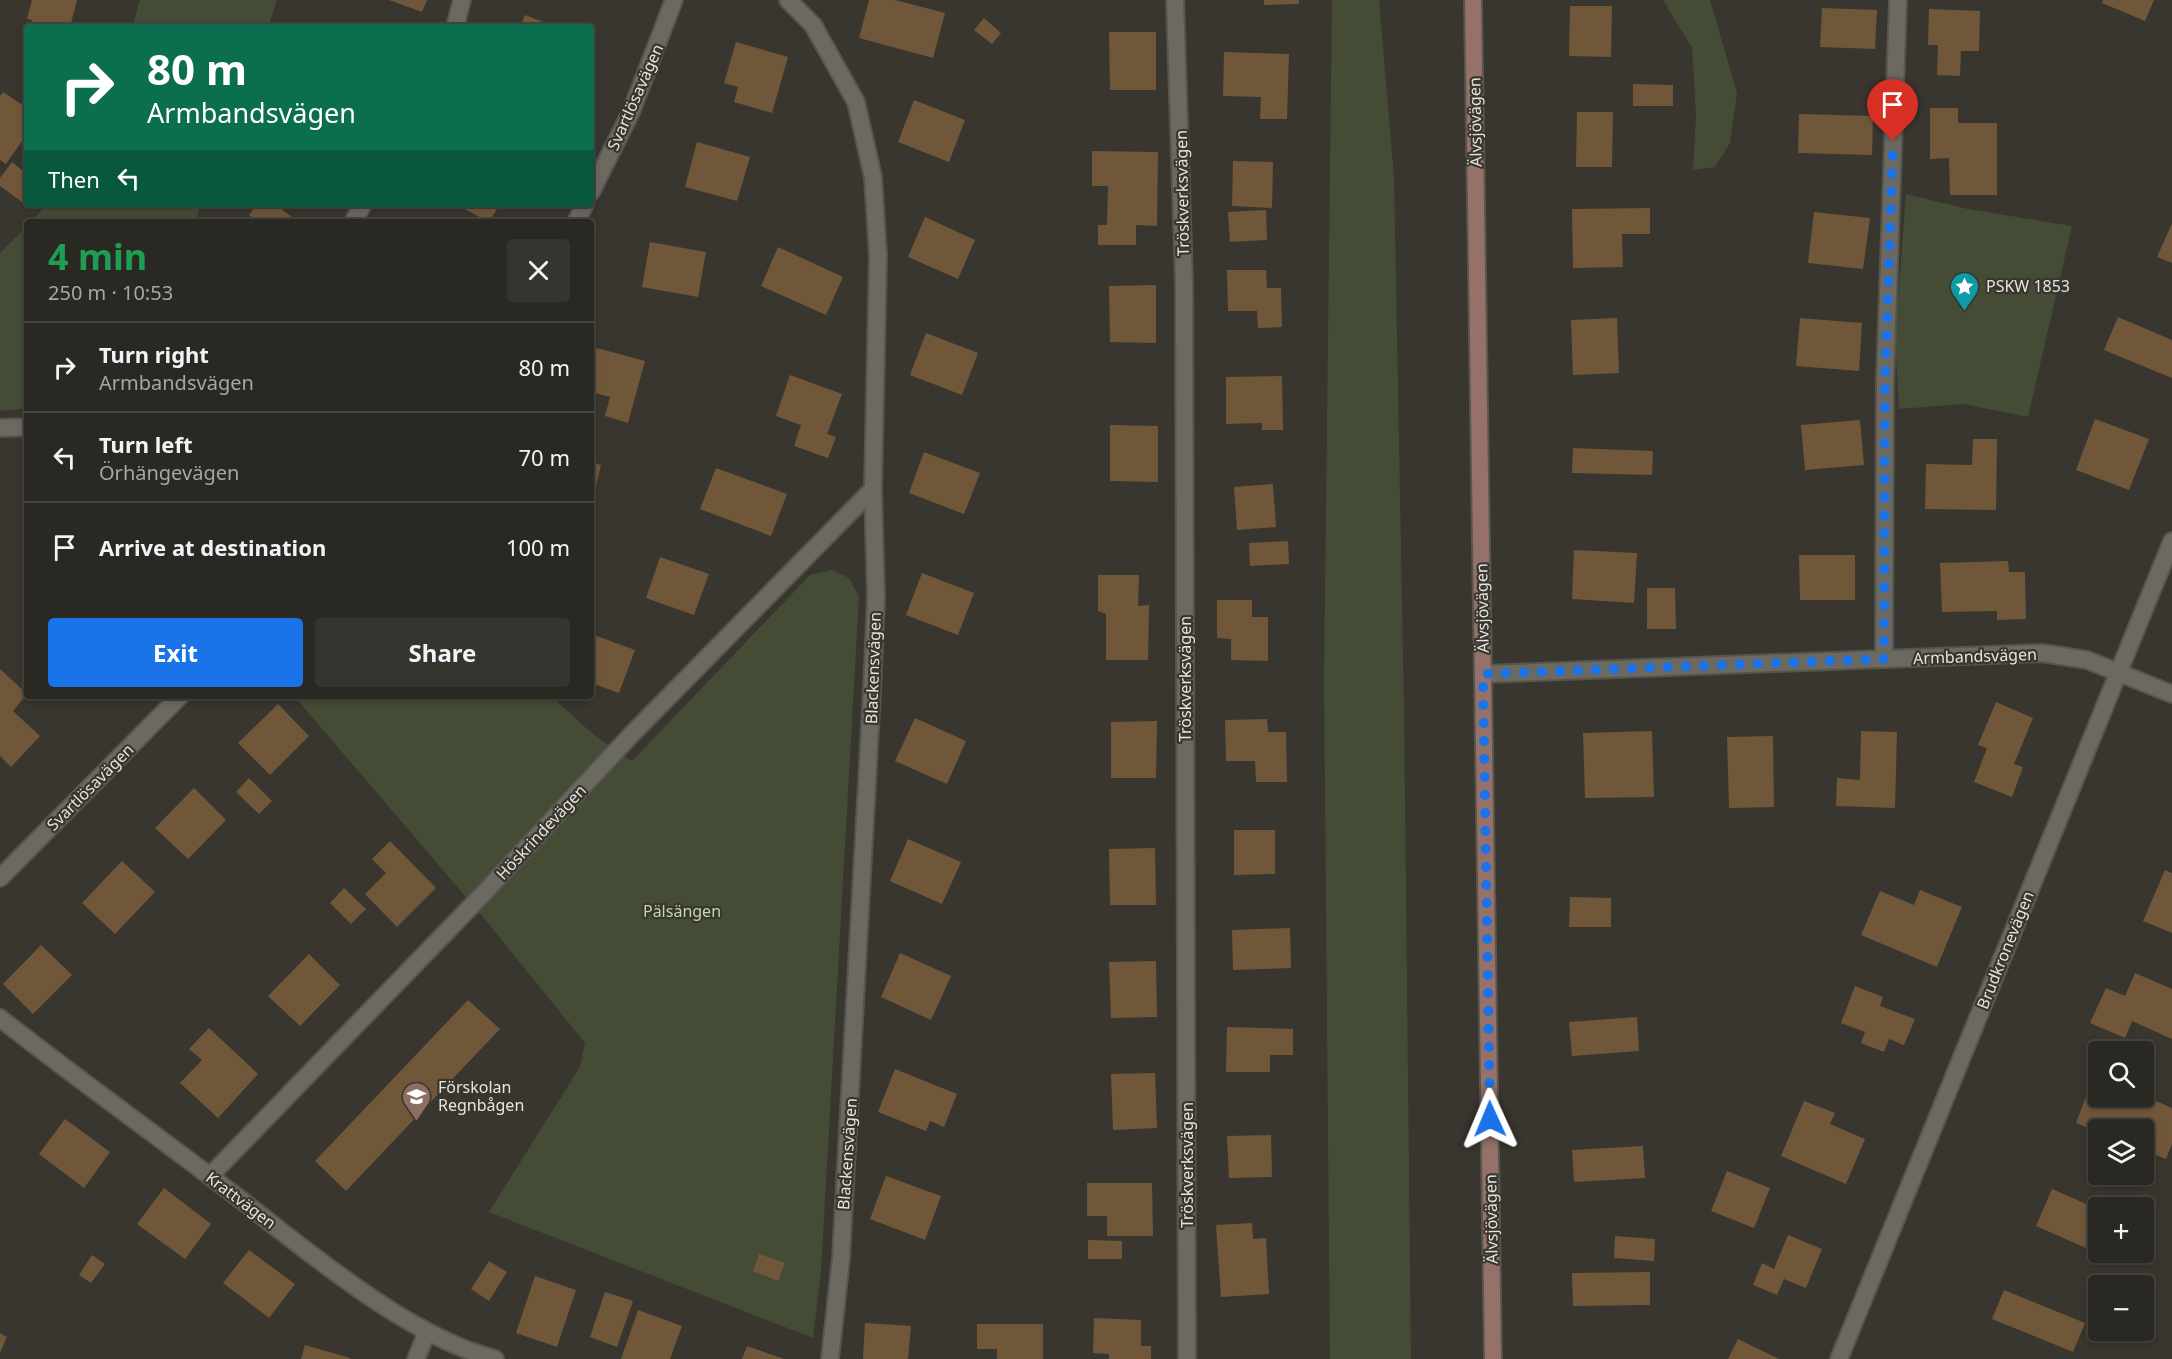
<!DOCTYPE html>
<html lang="en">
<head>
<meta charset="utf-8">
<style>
  :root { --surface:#2a2822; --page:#36342f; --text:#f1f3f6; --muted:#a5a6a5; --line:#464440; --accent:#1a73e8 }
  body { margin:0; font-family:"Noto Sans",sans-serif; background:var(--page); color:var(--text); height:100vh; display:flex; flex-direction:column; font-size:22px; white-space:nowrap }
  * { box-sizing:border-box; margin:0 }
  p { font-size:20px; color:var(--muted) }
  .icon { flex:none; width:33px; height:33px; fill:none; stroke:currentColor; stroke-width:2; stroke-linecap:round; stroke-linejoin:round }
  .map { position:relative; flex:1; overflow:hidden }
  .panel { position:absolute; left:24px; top:219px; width:570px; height:480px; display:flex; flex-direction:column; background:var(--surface); border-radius:6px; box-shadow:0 3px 9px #0003,0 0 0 2px var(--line) }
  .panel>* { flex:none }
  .top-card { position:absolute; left:24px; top:24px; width:570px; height:183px; border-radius:6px; box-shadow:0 3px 9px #0003,0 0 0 2px var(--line); background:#0b6e4f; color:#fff; overflow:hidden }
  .fabs { position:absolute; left:2088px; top:1041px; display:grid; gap:12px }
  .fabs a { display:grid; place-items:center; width:66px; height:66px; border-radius:6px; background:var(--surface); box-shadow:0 3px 9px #0003,0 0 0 2px var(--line); font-size:30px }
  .pin { position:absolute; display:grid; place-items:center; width:51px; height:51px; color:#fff; margin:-62px -26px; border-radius:50% 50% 50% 0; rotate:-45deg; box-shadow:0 0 6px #0007 }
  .pin .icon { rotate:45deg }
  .me { position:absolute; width:66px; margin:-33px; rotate:359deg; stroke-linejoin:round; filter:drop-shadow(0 0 4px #0008) }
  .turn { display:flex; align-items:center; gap:21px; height:126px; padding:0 24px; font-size:27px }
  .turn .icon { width:78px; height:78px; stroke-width:2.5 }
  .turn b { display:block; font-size:42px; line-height:51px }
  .then { display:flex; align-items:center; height:57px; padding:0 24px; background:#0003; gap:12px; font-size:22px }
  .round { display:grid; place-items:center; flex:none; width:63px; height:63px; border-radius:6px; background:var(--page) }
  .overview { display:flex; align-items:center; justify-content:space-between; height:102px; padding:0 24px }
  h1 { font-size:36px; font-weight:700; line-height:45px; color:#1e9e55 }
  .cta { display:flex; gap:12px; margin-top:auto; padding:12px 24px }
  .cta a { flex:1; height:69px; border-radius:6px; background:var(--accent); color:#fff; font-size:24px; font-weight:700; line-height:69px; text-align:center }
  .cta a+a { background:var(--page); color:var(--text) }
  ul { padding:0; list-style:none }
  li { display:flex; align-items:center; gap:18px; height:90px; padding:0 24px; border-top:2px solid var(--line) }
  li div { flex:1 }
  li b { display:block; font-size:22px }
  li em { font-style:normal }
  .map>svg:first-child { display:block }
</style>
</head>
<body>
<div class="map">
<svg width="2172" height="1359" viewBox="0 0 2172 1359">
  <rect width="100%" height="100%" fill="#38362e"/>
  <g fill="#444c35">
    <path d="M 140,0 L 277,0 L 268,27 L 132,27 Z"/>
    <path d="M 1332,0 L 1379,0 L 1394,177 L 1404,709 L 1411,1359 L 1330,1359 L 1324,680 Z"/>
    <path d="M 1663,0 L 1710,0 L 1737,93 L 1730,143 L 1715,167 L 1693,170 L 1696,115 L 1692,48 Z"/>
    <path d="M 1906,194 L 1968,209 L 2072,226 L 2028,417 L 1963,404 L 1899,409 L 1895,341 Z"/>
    <path d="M 48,204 L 201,204 L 195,222 L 30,222 Z"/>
    <path d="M 27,226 L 27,408 L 0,411 L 0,253 Z"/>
    <path d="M 832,570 L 849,578 L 859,597 L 821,1271 L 813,1338 L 489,1212 L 580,1067 L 585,1043 L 483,917 L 294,696 L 551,696 L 594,735 L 632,761 L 810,575 Z"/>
  </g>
  <g fill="#71573a">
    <path d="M 32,0 L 77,0 L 70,27 L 30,27 L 32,20 L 27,19 Z"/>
    <path d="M 389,0 L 427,0 L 422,12 Z"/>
    <path d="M 869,0 L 895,0 L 945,13 L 933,58 L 859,38 Z"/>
    <path d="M 1264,0 L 1299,0 L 1299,4 L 1264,5 Z"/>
    <path d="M 2103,0 L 2154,0 L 2145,21 L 2102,3 Z"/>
    <path d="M 1570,6 L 1612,6 L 1611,57 L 1569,56 Z"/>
    <path d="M 1822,8 L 1877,10 L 1875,49 L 1820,47 Z"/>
    <path d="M 1929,9 L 1980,11 L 1979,51 L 1961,51 L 1960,76 L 1937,75 L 1938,45 L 1928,45 Z"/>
    <path d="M 525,15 L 557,27 L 520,27 Z"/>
    <path d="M 984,18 L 1001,33 L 992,44 L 974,30 Z"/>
    <path d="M 1109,32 L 1156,32 L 1156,90 L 1110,90 Z"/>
    <path d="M 736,42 L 788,57 L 772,113 L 734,102 L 738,87 L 724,83 Z"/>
    <path d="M 1224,52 L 1289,54 L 1287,119 L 1260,119 L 1261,97 L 1223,96 Z"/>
    <path d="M 1633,84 L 1673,85 L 1673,106 L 1633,106 Z"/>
    <path d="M 3,92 L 27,108 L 27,134 L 6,164 L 0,160 L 0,96 Z"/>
    <path d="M 914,100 L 965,120 L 949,162 L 898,142 Z"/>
    <path d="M 1930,108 L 1958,108 L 1958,123 L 1997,123 L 1997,195 L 1950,195 L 1949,158 L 1930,159 Z"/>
    <path d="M 1577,112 L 1613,112 L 1612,167 L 1576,167 Z"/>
    <path d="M 1799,114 L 1873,116 L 1872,155 L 1798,153 Z"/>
    <path d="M 697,142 L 750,157 L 737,201 L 685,187 Z"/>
    <path d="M 1092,151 L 1158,152 L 1157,226 L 1136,225 L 1136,245 L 1098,245 L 1098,225 L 1107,225 L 1108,186 L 1092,186 Z"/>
    <path d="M 1233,161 L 1273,162 L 1272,208 L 1232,206 Z"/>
    <path d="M 12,162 L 27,174 L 27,204 L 33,204 L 30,208 L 0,186 L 0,178 Z"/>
    <path d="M 257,204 L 275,204 L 298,222 L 258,222 L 249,215 Z"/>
    <path d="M 455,204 L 500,204 L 489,222 Z"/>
    <path d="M 1650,208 L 1650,234 L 1622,234 L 1623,267 L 1573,268 L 1572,209 Z"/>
    <path d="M 1266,210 L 1267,240 L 1230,242 L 1228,212 Z"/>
    <path d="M 1814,212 L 1870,218 L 1863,269 L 1808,263 Z"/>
    <path d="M 925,217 L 975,240 L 958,279 L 908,257 Z"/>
    <path d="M 2172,223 L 2172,263 L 2157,257 Z"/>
    <path d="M 650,242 L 706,252 L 698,297 L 642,287 Z"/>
    <path d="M 778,247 L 843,277 L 826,315 L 761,286 Z"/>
    <path d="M 1227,270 L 1266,270 L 1267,288 L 1281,288 L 1282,327 L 1258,328 L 1257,311 L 1228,311 Z"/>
    <path d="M 1156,285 L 1156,343 L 1110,342 L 1109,286 Z"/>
    <path d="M 2118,317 L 2172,340 L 2172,378 L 2104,350 Z"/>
    <path d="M 1617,318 L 1619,373 L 1573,375 L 1571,320 Z"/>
    <path d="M 1800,318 L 1862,323 L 1859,371 L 1796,366 Z"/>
    <path d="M 926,333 L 978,353 L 962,395 L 910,375 Z"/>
    <path d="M 593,347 L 645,361 L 628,423 L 605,416 L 610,397 L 591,392 Z"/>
    <path d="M 790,375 L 842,394 L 827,434 L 836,437 L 828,458 L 794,446 L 801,425 L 776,416 Z"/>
    <path d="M 1282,376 L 1283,430 L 1262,430 L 1262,423 L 1226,424 L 1226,377 Z"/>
    <path d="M 2095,419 L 2149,439 L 2129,490 L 2076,470 Z"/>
    <path d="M 1860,420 L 1864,465 L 1805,470 L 1801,425 Z"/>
    <path d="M 1110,425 L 1158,426 L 1158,482 L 1110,481 Z"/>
    <path d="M 1973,439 L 1997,439 L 1996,510 L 1925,509 L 1926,464 L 1972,465 Z"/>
    <path d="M 1573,448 L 1653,451 L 1652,475 L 1572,473 Z"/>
    <path d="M 924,452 L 980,473 L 964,514 L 909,493 Z"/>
    <path d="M 591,462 L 601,465 L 592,503 L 591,503 Z"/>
    <path d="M 716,468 L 787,494 L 771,536 L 700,509 Z"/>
    <path d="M 1273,484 L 1276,527 L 1237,530 L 1234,487 Z"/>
    <path d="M 1288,541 L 1289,564 L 1250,566 L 1249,543 Z"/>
    <path d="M 1574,550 L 1637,553 L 1634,603 L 1572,599 Z"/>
    <path d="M 1799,555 L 1855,555 L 1855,600 L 1800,600 Z"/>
    <path d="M 660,557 L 709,574 L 694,615 L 646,598 Z"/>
    <path d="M 2008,561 L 2009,572 L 2025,572 L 2026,619 L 1997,620 L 1997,611 L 1942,612 L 1940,563 Z"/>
    <path d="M 922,573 L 974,593 L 958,635 L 906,615 Z"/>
    <path d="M 1098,575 L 1139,575 L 1138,606 L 1149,605 L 1148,660 L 1106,660 L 1106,614 L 1098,611 Z"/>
    <path d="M 1647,588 L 1675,588 L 1676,629 L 1647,629 Z"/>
    <path d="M 1217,600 L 1252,600 L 1252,617 L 1268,617 L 1268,661 L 1231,660 L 1231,639 L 1217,638 Z"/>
    <path d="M 591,634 L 635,650 L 619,693 L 591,683 Z"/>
    <path d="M 0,669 L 27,694 L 13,711 L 40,736 L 11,767 L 0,756 Z"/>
    <path d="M 1996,702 L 2033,718 L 2014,764 L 2023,767 L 2012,797 L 1974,782 L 1987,748 L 1978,745 Z"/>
    <path d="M 278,704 L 309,736 L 270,775 L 238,743 Z"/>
    <path d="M 915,718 L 966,741 L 947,784 L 895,761 Z"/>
    <path d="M 1267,719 L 1268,732 L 1286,732 L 1287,782 L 1256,782 L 1255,761 L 1226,761 L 1225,720 Z"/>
    <path d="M 1157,721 L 1156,778 L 1111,778 L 1111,722 Z"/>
    <path d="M 1652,731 L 1654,797 L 1585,798 L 1583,733 Z"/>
    <path d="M 1861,731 L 1897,732 L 1895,808 L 1836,806 L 1837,778 L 1860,780 Z"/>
    <path d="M 1773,736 L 1774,807 L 1729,808 L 1727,737 Z"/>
    <path d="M 249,778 L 272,801 L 259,814 L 236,792 Z"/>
    <path d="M 194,788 L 226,820 L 188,859 L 155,828 Z"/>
    <path d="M 1234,830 L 1275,830 L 1275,874 L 1234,875 Z"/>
    <path d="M 908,839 L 961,862 L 942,904 L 890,881 Z"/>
    <path d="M 390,841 L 436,888 L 397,927 L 365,894 L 386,873 L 372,859 Z"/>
    <path d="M 1155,848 L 1156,905 L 1110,905 L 1109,849 Z"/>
    <path d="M 122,861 L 155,892 L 115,934 L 82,903 Z"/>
    <path d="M 2165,870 L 2172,873 L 2172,933 L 2143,921 Z"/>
    <path d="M 344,888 L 366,909 L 351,924 L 330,903 Z"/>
    <path d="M 1920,890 L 1962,907 L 1937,967 L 1861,935 L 1880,891 L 1914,905 Z"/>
    <path d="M 1570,897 L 1611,898 L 1611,927 L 1569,927 Z"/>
    <path d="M 1290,928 L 1291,968 L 1233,970 L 1232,930 Z"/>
    <path d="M 41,945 L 72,975 L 33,1014 L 3,984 Z"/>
    <path d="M 900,953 L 951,976 L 931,1020 L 881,997 Z"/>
    <path d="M 309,954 L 340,985 L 300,1026 L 268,996 Z"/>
    <path d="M 1156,961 L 1157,1017 L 1111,1018 L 1109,962 Z"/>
    <path d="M 2135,973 L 2172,989 L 2172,1039 L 2132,1021 L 2125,1038 L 2090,1023 L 2106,988 L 2125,996 Z"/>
    <path d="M 1855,986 L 1883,997 L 1880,1006 L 1915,1019 L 1904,1045 L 1889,1039 L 1884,1052 L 1861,1043 L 1865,1032 L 1841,1023 Z"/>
    <path d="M 468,1000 L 500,1029 L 346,1191 L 315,1161 Z"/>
    <path d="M 1637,1017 L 1639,1051 L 1572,1056 L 1569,1022 Z"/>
    <path d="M 1227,1027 L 1293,1029 L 1293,1055 L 1270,1055 L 1270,1072 L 1226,1072 Z"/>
    <path d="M 209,1028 L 258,1074 L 218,1118 L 180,1083 L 202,1060 L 189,1049 Z"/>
    <path d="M 895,1069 L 957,1094 L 944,1127 L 930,1121 L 926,1131 L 878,1112 Z"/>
    <path d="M 1155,1073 L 1157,1128 L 1113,1130 L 1111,1074 Z"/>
    <path d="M 2093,1079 L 2098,1082 L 2098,1096 L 2111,1096 L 2110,1099 L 2132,1108 L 2137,1096 L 2145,1096 L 2172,1108 L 2172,1144 L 2166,1159 L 2144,1150 L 2144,1130 L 2098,1130 L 2098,1132 L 2076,1123 Z"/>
    <path d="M 1804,1101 L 1835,1113 L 1830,1124 L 1865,1139 L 1846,1184 L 1781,1156 Z"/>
    <path d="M 65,1119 L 110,1152 L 84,1188 L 39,1154 Z"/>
    <path d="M 1271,1135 L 1272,1177 L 1229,1178 L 1227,1136 Z"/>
    <path d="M 1643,1146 L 1645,1178 L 1574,1182 L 1572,1150 Z"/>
    <path d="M 1727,1171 L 1770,1188 L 1754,1228 L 1711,1211 Z"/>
    <path d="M 886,1176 L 941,1196 L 925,1240 L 870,1219 Z"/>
    <path d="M 1087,1183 L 1152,1183 L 1153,1236 L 1107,1236 L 1107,1216 L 1087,1216 Z"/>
    <path d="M 164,1188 L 211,1224 L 185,1259 L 137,1224 Z"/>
    <path d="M 2052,1189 L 2098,1209 L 2098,1244 L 2095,1252 L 2036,1226 Z"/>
    <path d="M 1252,1223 L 1253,1239 L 1266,1238 L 1269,1294 L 1221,1297 L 1216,1225 Z"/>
    <path d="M 1788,1235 L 1822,1249 L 1806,1288 L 1784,1279 L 1777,1295 L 1753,1285 L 1762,1263 L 1774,1269 Z"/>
    <path d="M 1615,1236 L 1655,1239 L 1654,1261 L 1614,1258 Z"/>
    <path d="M 1088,1240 L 1122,1241 L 1122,1259 L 1088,1259 Z"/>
    <path d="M 249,1250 L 295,1284 L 269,1318 L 223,1283 Z"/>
    <path d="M 759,1254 L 785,1263 L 778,1281 L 753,1271 Z"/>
    <path d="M 92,1255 L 105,1264 L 91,1283 L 79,1275 Z"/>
    <path d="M 489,1261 L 507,1272 L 489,1301 L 471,1289 Z"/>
    <path d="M 1650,1272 L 1650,1305 L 1573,1306 L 1572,1273 Z"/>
    <path d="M 535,1276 L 576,1290 L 557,1347 L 516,1333 Z"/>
    <path d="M 2004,1290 L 2085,1323 L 2073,1352 L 1992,1319 Z"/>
    <path d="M 605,1292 L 633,1301 L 617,1347 L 590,1337 Z"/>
    <path d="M 638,1310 L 682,1326 L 670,1359 L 621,1359 Z"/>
    <path d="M 1094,1318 L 1141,1320 L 1141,1346 L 1151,1346 L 1151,1359 L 1109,1359 L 1109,1354 L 1093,1353 Z"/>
    <path d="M 865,1323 L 911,1326 L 908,1359 L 863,1359 Z"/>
    <path d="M 977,1324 L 1043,1324 L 1043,1359 L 997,1359 L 997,1349 L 977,1349 Z"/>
    <path d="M 0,1333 L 7,1337 L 0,1353 Z"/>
    <path d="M 1738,1339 L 1779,1359 L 1728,1359 Z"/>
    <path d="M 305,1345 L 350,1358 L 350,1359 L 301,1359 Z"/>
    <path d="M 747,1346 L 784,1359 L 742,1359 Z"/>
  </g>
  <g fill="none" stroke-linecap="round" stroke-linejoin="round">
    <defs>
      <g id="minor">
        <path d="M 788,0 L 813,25 L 856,102 L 873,177 L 878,255 L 873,489 L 876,597 L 872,691 L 841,1258 L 830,1359"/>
        <path d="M 1175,0 L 1184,282 L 1187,1359"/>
        <path d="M 455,27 L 462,0"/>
        <path d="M 353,222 L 363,204"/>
        <path d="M 0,428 L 27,427"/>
        <path d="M 1884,659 L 1885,381 L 1898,0"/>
        <path d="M 1483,674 L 2042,653 L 2087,660 L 2172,694"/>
        <path d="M 0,1018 C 76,1078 155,1134 232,1193 C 307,1250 404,1335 495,1359"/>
        <path d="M 210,1176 L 482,895 L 630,736 L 873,489"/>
        <path d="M 416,1359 L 427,1332"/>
        <path d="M 1839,1359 L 2172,541"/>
      </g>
      <g id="tertiary">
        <path d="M 591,192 L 631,112 L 674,0"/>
        <path d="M 576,222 L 585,204"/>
        <path d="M 0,878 L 180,696"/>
      </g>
      <path id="secondary" d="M 1473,0 L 1493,1359"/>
    </defs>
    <use href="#minor" stroke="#56554e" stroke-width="20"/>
    <use href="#tertiary" stroke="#56554e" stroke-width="20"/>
    <use href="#secondary" stroke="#56554e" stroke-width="20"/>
    <use href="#minor" stroke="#6b6960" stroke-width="16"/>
    <use href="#tertiary" stroke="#6b6960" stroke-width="16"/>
    <use href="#secondary" stroke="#957169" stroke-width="16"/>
  </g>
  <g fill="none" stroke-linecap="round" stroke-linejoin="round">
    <path stroke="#1a73e8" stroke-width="10" stroke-dasharray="0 18" d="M 1490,1119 L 1483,674 L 1884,659 L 1885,381 L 1893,141"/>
  </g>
  <defs>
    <symbol id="sight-pin" viewBox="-11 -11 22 30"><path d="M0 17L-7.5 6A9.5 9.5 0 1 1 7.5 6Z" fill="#0f9aa8" stroke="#38362e"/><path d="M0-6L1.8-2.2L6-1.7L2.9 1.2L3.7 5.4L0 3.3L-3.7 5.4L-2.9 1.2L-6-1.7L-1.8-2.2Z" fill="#fff"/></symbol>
    <symbol id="school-pin" viewBox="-11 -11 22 30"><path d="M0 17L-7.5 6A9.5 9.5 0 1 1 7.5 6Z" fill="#8d6e63" stroke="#38362e"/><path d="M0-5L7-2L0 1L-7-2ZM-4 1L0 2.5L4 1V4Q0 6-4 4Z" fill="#fff"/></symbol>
  </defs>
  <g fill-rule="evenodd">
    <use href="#sight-pin" x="1948" y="270" width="33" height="45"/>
    <use href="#school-pin" x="400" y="1080" width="33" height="45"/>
  </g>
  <g text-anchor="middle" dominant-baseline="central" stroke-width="4.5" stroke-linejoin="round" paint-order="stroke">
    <g font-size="16" fill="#e5e4df" stroke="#38362e">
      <text transform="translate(635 97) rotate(-66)">Svartlösavägen</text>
      <text transform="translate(1475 122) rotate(-91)">Älvsjövägen</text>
      <text transform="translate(1182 193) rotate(-91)">Tröskverksvägen</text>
      <text transform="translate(1482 608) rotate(-91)">Älvsjövägen</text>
      <text transform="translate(1975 656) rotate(-2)">Armbandsvägen</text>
      <text transform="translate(873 668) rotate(-88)">Blackensvägen</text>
      <text transform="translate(1185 679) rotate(-90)">Tröskverksvägen</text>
      <text transform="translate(90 787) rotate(-45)">Svartlösavägen</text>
      <text transform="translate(541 832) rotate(-47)">Höskrindevägen</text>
      <text transform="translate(2005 950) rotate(-68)">Brudkronevägen</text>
      <text transform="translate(847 1154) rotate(-86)">Blackensvägen</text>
      <text transform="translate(1187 1165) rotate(-90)">Tröskverksvägen</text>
      <text transform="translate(241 1200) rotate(37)">Krattvägen</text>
      <text transform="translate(1491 1219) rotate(-91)">Älvsjövägen</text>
    </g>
    <g font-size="16" fill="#e5e4df" stroke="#38362e" text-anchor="start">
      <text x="1986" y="286">PSKW 1853</text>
      <text x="438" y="1087">Förskolan<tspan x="438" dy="18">Regnbågen</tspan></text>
    </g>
    <g font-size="16" fill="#c4d99c" stroke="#38362e">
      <text x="682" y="911">Pälsängen</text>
    </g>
  </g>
</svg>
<div class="fabs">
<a><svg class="icon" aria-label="search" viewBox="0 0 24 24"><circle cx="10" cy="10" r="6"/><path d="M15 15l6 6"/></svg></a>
<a><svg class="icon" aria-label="layers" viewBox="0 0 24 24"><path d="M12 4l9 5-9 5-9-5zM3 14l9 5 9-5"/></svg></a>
<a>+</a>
<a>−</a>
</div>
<div class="pin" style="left:1893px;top:141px;background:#d93025"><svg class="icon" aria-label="arrive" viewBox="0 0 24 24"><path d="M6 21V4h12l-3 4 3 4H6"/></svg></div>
<svg class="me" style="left:1490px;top:1119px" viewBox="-20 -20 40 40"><path d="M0-17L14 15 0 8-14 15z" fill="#1a73e8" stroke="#fff" stroke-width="4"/></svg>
<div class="top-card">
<div class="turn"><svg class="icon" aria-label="right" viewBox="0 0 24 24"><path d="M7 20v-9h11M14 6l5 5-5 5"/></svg><div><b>80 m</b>Armbandsvägen</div></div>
<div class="then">Then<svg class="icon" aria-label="left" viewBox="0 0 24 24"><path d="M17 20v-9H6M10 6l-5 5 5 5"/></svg></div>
</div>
<section class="panel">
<div class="overview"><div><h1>4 min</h1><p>250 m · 10:53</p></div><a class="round"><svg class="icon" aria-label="close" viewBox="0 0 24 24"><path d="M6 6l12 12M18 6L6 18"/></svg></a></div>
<ul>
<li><svg class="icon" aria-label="right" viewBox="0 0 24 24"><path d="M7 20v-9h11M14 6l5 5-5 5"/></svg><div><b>Turn right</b><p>Armbandsvägen</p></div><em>80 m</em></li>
<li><svg class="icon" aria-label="left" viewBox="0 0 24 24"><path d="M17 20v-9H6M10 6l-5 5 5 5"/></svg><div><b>Turn left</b><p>Örhängevägen</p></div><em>70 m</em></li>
<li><svg class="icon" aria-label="arrive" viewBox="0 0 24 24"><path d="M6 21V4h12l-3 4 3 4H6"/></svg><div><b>Arrive at destination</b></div><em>100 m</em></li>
</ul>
<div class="cta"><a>Exit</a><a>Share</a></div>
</section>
</div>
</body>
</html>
